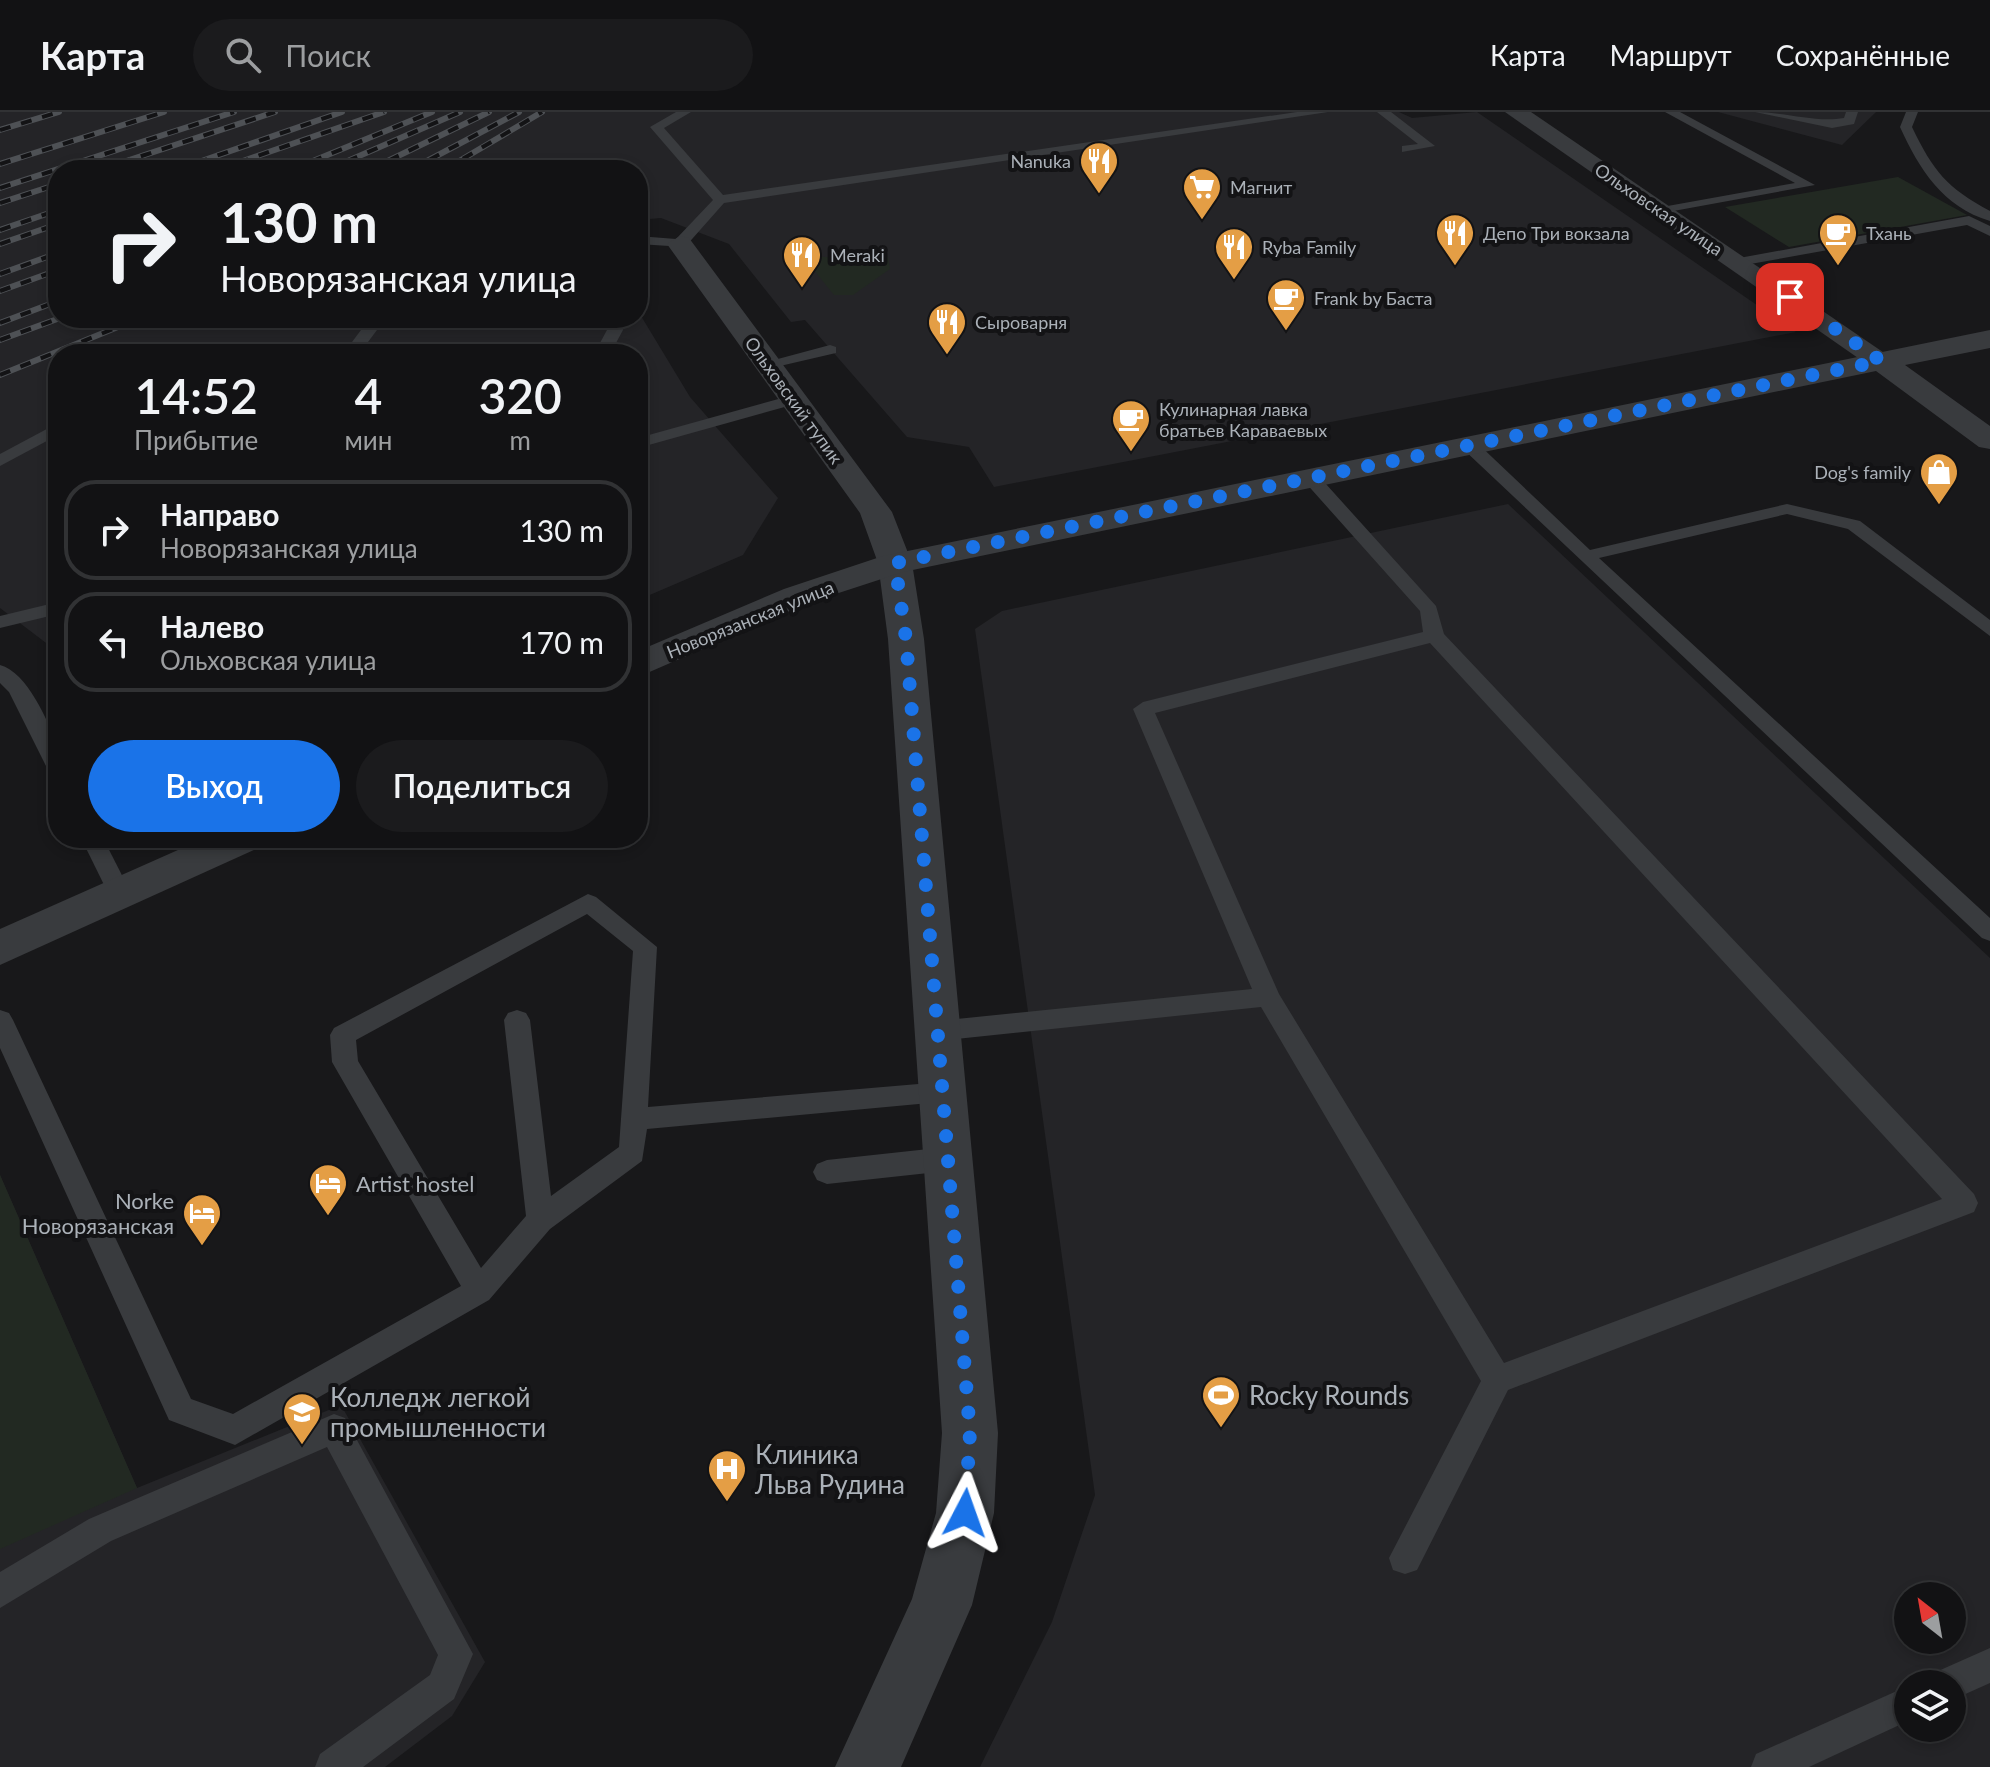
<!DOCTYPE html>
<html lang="ru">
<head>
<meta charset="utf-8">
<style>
  :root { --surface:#121214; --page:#1b1b1d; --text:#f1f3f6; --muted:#9c9ea0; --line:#313234; --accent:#1a73e8 }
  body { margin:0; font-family:Lato,sans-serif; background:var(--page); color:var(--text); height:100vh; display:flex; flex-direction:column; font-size:30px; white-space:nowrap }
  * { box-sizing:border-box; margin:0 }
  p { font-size:26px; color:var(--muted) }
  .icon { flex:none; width:44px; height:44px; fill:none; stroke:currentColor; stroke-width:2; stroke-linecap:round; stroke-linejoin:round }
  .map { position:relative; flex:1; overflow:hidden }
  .details { position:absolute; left:48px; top:232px; width:600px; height:504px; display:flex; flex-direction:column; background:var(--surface); border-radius:32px; box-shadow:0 4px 12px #0003,0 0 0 2px var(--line) }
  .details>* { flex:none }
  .banner { position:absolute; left:48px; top:48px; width:600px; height:168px; border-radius:32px; box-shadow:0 4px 12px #0003,0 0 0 2px var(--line); background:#121214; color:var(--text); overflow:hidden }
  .needle { width:52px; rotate:329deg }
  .controls { position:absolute; left:1894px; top:1470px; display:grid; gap:16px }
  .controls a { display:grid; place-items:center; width:72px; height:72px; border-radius:50%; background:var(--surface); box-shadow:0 4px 12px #0003,0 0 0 2px var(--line); font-size:40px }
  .pin { position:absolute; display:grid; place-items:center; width:68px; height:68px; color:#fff; margin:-34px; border-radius:16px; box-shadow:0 4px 12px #0006 }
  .me { position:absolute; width:88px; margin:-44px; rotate:4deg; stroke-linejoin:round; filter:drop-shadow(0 0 6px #0008) }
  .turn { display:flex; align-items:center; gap:28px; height:168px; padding:0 40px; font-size:36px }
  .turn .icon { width:104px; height:104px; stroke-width:2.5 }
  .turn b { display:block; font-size:56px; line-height:68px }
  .eta { display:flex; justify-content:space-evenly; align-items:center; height:136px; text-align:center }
  .eta b { font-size:48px; font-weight:600; line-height:56px }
  .cta { display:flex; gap:16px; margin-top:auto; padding:16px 40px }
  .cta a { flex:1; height:92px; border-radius:48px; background:var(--accent); color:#fff; font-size:32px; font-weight:600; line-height:92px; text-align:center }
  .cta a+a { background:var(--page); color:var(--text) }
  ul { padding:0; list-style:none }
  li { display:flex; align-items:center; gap:24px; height:100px; margin:0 16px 12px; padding:0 24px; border:4px solid var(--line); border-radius:32px }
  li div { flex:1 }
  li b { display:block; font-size:30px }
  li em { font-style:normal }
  header { display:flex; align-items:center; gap:48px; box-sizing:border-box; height:112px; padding:0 40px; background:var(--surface); border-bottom:2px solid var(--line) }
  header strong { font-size:38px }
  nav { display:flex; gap:44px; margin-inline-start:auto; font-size:28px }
  .search { width:560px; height:72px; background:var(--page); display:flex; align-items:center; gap:20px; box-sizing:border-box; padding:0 28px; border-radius:44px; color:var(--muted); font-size:30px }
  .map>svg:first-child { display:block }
</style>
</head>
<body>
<header>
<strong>Карта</strong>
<div class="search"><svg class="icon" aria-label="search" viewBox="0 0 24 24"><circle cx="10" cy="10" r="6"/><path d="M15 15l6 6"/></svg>Поиск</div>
<nav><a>Карта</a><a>Маршрут</a><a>Сохранённые</a></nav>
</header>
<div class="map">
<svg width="1990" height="1655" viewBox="0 0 1990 1655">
  <rect width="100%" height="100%" fill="#18181a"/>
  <g fill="#242427" fill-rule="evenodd">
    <path d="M 0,0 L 1399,0 L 1412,6 L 1477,0 L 1796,220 L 994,375 L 969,335 L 907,325 L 805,208 L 791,210 L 729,132 L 661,106 L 638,108 L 638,58 L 58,58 L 58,206 L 638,206 L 638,199 L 690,285 L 778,386 L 743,443 L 638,488 L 638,242 L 58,242 L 58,540 L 0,496 Z"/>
    <path d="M 1718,0 L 1876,0 L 1842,33 Z"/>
    <path d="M 1508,392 L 1990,846 L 1990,1655 L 980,1655 L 1052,1510 L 1095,1383 L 975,517 L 1002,499 ZM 1908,1484 L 1952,1484 L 1952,1528 L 1908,1528 ZM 1908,1572 L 1952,1572 L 1952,1616 L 1908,1616 Z"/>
    <path d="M 0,1063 L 137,1376 L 341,1293 L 485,1550 L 452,1604 L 385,1655 L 0,1655 Z"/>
  </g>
  <g fill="#222922">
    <path d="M 1898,65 L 1967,103 L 1789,135 L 1725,95 Z"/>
    <path d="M 882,141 L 888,145 L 890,157 L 853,183 L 834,183 L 809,152 L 810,144 L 840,146 Z"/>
    <path d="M 0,1063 L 137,1376 L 0,1437 Z"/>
  </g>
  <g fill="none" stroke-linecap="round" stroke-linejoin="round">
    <g fill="#393b3e" fill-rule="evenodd">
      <path d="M 676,0 L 691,0 L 664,16 L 723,83 L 1297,0 L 1328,0 L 724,91 L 685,135 L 638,132 L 638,124 L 676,127 L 713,88 L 650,15 Z"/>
      <path d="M 1377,0 L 1391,0 L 1435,34 L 1402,40 L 1402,34 L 1418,32 Z"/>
      <path d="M 1665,0 L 1680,0 L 1815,73 L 1657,102 L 1655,99 L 1662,95 L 1795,71 Z"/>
      <path d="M 1755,0 C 1784,0 1816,11 1844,6 L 1846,0 L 1858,0 L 1854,12 L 1832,16 Z"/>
      <path d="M 1906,0 L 1918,0 L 1912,15 C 1933,59 1947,76 1990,99 L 1990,109 C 1943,95 1919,57 1900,15 Z"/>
      <path d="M 1969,104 L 1990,114 L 1990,124 L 1967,113 L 1739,154 L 1732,150 L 1739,146 Z"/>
      <path d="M 370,206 L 386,206 L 359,242 L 343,242 Z"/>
      <path d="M 608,206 L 624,206 L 623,218 L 610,242 L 594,242 L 607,218 Z"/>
      <path d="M 830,233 L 836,235 L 836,241 L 767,257 L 759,252 Z"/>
      <path d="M 793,283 L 801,288 L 799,291 L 638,336 L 638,326 Z"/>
      <path d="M 58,311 L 58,323 L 0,354 L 0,342 Z"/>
      <path d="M 1468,327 L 1474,328 L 1590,438 L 1787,392 L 1860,409 L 1990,508 L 1990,524 L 1848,417 L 1787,402 L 1599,446 L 1990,806 L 1990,829 L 1982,826 L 1462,336 L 1462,328 Z"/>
      <path d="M 1310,360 L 1316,361 L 1436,494 L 1444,522 L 1974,1082 L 1978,1091 L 1974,1100 L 1508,1278 L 1417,1458 L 1405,1462 L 1393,1458 L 1389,1446 L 1481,1269 L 1261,895 L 937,929 L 928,926 L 924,919 L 928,912 L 937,909 L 1252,877 L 1133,597 L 1143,590 L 1423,520 L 1420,499 L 1304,369 L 1304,361 ZM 1430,531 L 1942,1087 L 1504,1251 L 1279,882 L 1155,601 Z"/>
      <path d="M 58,490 L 58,502 L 0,516 L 0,504 Z"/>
      <path d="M 0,553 C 27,560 48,609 57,633 C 60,642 58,655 58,664 L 50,662 L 9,580 L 0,571 Z"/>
      <path d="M 81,726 L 103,726 L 131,781 L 127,787 L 111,787 Z"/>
      <path d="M 588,782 L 596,785 L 657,835 L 648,995 L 942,970 L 951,973 L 955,981 L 951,989 L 647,1017 L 642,1049 L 550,1117 L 489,1188 L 235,1333 L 169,1308 L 0,936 L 0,898 L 9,901 L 13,908 L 191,1287 L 233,1302 L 461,1174 L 332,950 L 330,923 L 334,916 ZM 587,802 L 633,839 L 619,1035 L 551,1084 L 530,908 L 526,901 L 517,898 L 508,901 L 504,908 L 526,1104 L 481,1156 L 358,949 L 356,928 Z"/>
      <path d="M 947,1035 L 957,1039 L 961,1047 L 957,1055 L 947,1059 L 827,1072 L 817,1068 L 813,1060 L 817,1052 L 827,1048 Z"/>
      <path d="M 334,1302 L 345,1306 L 473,1542 L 454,1587 L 363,1655 L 315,1655 L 320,1642 L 430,1563 L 438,1543 L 327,1335 L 111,1429 L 0,1496 L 0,1460 L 89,1407 Z"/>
      <path d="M 1990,1536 L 1990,1571 L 1952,1588 L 1952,1572 L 1931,1572 L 1936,1560 Z"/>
      <path d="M 1908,1574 L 1908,1609 L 1809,1655 L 1751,1655 L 1756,1642 Z"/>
    </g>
    <g fill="#393b3e" fill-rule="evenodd">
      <path d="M 1505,0 L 1531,0 L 1896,249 L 1891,255 L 1871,255 Z"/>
      <path d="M 680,124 L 689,126 L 892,400 L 912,451 L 924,527 L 998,1321 L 994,1401 L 972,1493 L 901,1655 L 835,1655 L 912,1487 L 936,1401 L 942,1321 L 888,527 L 878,451 L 860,401 L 667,132 Z"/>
    </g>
    <g fill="#393b3e" fill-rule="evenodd">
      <path d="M 1990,218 L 1990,236 L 1905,253 L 1990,314 L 1990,337 L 1979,335 L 1876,259 L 903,460 L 808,491 L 638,565 L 638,539 L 784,477 L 883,444 Z"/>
      <path d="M 205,726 L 264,726 L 258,736 L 0,853 L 0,817 Z"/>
    </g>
    <defs>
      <g id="rail">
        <path d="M 0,18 L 59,0"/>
        <path d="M 0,52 L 164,0"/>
        <path d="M 99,58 L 275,0"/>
        <path d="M 176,58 L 342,0"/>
        <path d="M 217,58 L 384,0"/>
        <path d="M 291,58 L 432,0"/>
        <path d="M 327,58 L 460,0"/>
        <path d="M 369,58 L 489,0"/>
        <path d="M 410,58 L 519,0"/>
        <path d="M 444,58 L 542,0"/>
        <path d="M 0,76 L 234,0"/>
        <path d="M 0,91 L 58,72"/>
        <path d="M 0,118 L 58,98"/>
        <path d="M 0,132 L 58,112"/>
        <path d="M 0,162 L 58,141"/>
        <path d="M 0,179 L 58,158"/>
        <path d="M 0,211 L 58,189"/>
        <path d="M 0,228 L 60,206"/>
        <path d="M 0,263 L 140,206"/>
      </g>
    </defs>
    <use href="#rail" stroke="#4e5155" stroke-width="6"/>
    <use href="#rail" stroke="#131315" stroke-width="4" stroke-dasharray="11" stroke-linecap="butt"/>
  </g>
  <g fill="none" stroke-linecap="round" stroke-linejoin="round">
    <path stroke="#1a73e8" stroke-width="14" stroke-dasharray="0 25.2" d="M 965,1401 L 970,1321 L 906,527 L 895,451 L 1881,249 L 1790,185"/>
  </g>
  <defs>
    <symbol id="restaurant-pin" viewBox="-11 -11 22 30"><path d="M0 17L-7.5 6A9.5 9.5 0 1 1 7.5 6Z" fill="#e49e45" stroke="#131315"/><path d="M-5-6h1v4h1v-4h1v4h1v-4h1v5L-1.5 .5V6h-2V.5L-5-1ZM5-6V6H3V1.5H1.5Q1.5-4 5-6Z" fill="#fff"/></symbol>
    <symbol id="supermarket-pin" viewBox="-11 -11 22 30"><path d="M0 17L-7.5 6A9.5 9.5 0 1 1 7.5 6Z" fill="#e49e45" stroke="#131315"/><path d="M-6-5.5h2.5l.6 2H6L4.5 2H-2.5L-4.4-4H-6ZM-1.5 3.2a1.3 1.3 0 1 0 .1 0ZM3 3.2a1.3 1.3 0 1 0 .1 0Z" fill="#fff"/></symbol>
    <symbol id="cafe-pin" viewBox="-11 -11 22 30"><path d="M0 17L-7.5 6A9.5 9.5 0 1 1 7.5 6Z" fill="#e49e45" stroke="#131315"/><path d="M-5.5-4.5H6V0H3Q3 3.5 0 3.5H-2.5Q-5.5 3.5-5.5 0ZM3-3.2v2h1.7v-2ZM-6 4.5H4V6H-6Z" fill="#fff"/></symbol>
    <symbol id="shop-pin" viewBox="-11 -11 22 30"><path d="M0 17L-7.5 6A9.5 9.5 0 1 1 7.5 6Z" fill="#e49e45" stroke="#131315"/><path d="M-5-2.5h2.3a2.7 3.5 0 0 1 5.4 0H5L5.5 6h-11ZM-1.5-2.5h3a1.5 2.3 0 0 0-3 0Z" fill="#fff"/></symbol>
    <symbol id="hotel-pin" viewBox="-11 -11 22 30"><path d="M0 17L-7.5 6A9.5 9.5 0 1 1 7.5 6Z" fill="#e49e45" stroke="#131315"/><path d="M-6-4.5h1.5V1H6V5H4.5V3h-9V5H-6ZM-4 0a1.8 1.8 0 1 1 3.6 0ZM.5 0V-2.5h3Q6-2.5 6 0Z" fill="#fff"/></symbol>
    <symbol id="stadium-pin" viewBox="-11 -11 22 30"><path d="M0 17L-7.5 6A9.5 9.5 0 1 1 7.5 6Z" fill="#e49e45" stroke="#131315"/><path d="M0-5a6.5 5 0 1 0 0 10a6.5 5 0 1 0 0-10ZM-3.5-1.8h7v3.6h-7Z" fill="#fff"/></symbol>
    <symbol id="university-pin" viewBox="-11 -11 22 30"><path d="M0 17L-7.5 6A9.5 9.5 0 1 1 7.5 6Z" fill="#e49e45" stroke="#131315"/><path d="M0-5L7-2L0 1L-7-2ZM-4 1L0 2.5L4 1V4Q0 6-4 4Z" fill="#fff"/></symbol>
    <symbol id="hospital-pin" viewBox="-11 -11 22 30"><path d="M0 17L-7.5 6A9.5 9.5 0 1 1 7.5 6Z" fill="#e49e45" stroke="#131315"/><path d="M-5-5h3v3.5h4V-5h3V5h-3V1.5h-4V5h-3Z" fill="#fff"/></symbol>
  </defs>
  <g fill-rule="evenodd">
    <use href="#restaurant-pin" x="1077" y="27" width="44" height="60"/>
    <use href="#supermarket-pin" x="1180" y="53" width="44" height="60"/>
    <use href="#restaurant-pin" x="1433" y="99" width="44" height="60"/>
    <use href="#cafe-pin" x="1816" y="99" width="44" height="60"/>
    <use href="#restaurant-pin" x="1212" y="113" width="44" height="60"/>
    <use href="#restaurant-pin" x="780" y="121" width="44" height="60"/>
    <use href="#cafe-pin" x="1264" y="164" width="44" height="60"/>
    <use href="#restaurant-pin" x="925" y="188" width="44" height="60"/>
    <use href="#cafe-pin" x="1109" y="285" width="44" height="60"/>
    <use href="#shop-pin" x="1917" y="338" width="44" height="60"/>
    <use href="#hotel-pin" x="306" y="1049" width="44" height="60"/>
    <use href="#hotel-pin" x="180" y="1079" width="44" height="60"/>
    <use href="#stadium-pin" x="1199" y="1261" width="44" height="60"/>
    <use href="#university-pin" x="280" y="1278" width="44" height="60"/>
    <use href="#hospital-pin" x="705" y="1335" width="44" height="60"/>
  </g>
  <g text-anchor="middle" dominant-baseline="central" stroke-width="8" stroke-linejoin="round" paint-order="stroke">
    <g font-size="18" fill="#abb1b8" stroke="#131315" text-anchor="start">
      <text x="1071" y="49" text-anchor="end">Nanuka</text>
      <text x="1230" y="75">Магнит</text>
      <text x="1483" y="121">Депо Три вокзала</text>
      <text x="1866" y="121">Тхань</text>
      <text x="1262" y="135">Ryba Family</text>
      <text x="830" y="143">Meraki</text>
      <text x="1314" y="186">Frank by Баста</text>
      <text x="975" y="210">Сыроварня</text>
      <text x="1159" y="297">Кулинарная лавка<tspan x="1159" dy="21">братьев Караваевых</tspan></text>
      <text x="1911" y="360" text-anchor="end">Dog's family</text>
    </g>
    <g font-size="18" fill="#abb1b8" stroke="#131315">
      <text transform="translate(1659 97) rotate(34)">Ольховская улица</text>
      <text transform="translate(794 288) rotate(54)">Ольховский тупик</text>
      <text transform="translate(750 507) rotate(-22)">Новорязанская улица</text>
    </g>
    <g font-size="22" fill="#abb1b8" stroke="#131315" text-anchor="start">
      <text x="356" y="1071">Artist hostel</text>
      <text x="174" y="1088" text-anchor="end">Norke<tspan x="174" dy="25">Новорязанская</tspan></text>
    </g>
    <g font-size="26" fill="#abb1b8" stroke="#131315" text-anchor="start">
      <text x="1249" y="1283">Rocky Rounds</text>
      <text x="330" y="1285">Колледж легкой<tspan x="330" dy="30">промышленности</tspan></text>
      <text x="755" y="1342">Клиника<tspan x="755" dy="30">Льва Рудина</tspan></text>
    </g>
  </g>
</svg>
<div class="controls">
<a><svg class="needle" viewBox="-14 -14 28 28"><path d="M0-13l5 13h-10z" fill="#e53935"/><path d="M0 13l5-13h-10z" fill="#9c9ea0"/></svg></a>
<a><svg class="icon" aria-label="layers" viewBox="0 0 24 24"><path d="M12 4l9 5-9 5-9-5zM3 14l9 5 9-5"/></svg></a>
</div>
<div class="pin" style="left:1790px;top:185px;background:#d93025"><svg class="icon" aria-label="arrive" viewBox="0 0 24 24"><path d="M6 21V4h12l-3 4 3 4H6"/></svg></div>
<svg class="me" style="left:965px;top:1401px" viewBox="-20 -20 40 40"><path d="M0-17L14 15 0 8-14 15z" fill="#1a73e8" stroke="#fff" stroke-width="4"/></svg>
<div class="banner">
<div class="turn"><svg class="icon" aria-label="right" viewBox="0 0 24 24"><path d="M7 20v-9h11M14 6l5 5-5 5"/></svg><div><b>130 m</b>Новорязанская улица</div></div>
</div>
<section class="details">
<div class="eta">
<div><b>14:52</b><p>Прибытие</p></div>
<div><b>4</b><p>мин</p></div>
<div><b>320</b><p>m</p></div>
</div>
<ul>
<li><svg class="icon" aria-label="right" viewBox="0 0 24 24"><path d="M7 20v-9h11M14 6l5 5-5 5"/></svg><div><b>Направо</b><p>Новорязанская улица</p></div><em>130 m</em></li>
<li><svg class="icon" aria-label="left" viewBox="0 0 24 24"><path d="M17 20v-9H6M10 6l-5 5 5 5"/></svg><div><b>Налево</b><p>Ольховская улица</p></div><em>170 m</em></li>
</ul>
<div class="cta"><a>Выход</a><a>Поделиться</a></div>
</section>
</div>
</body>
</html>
